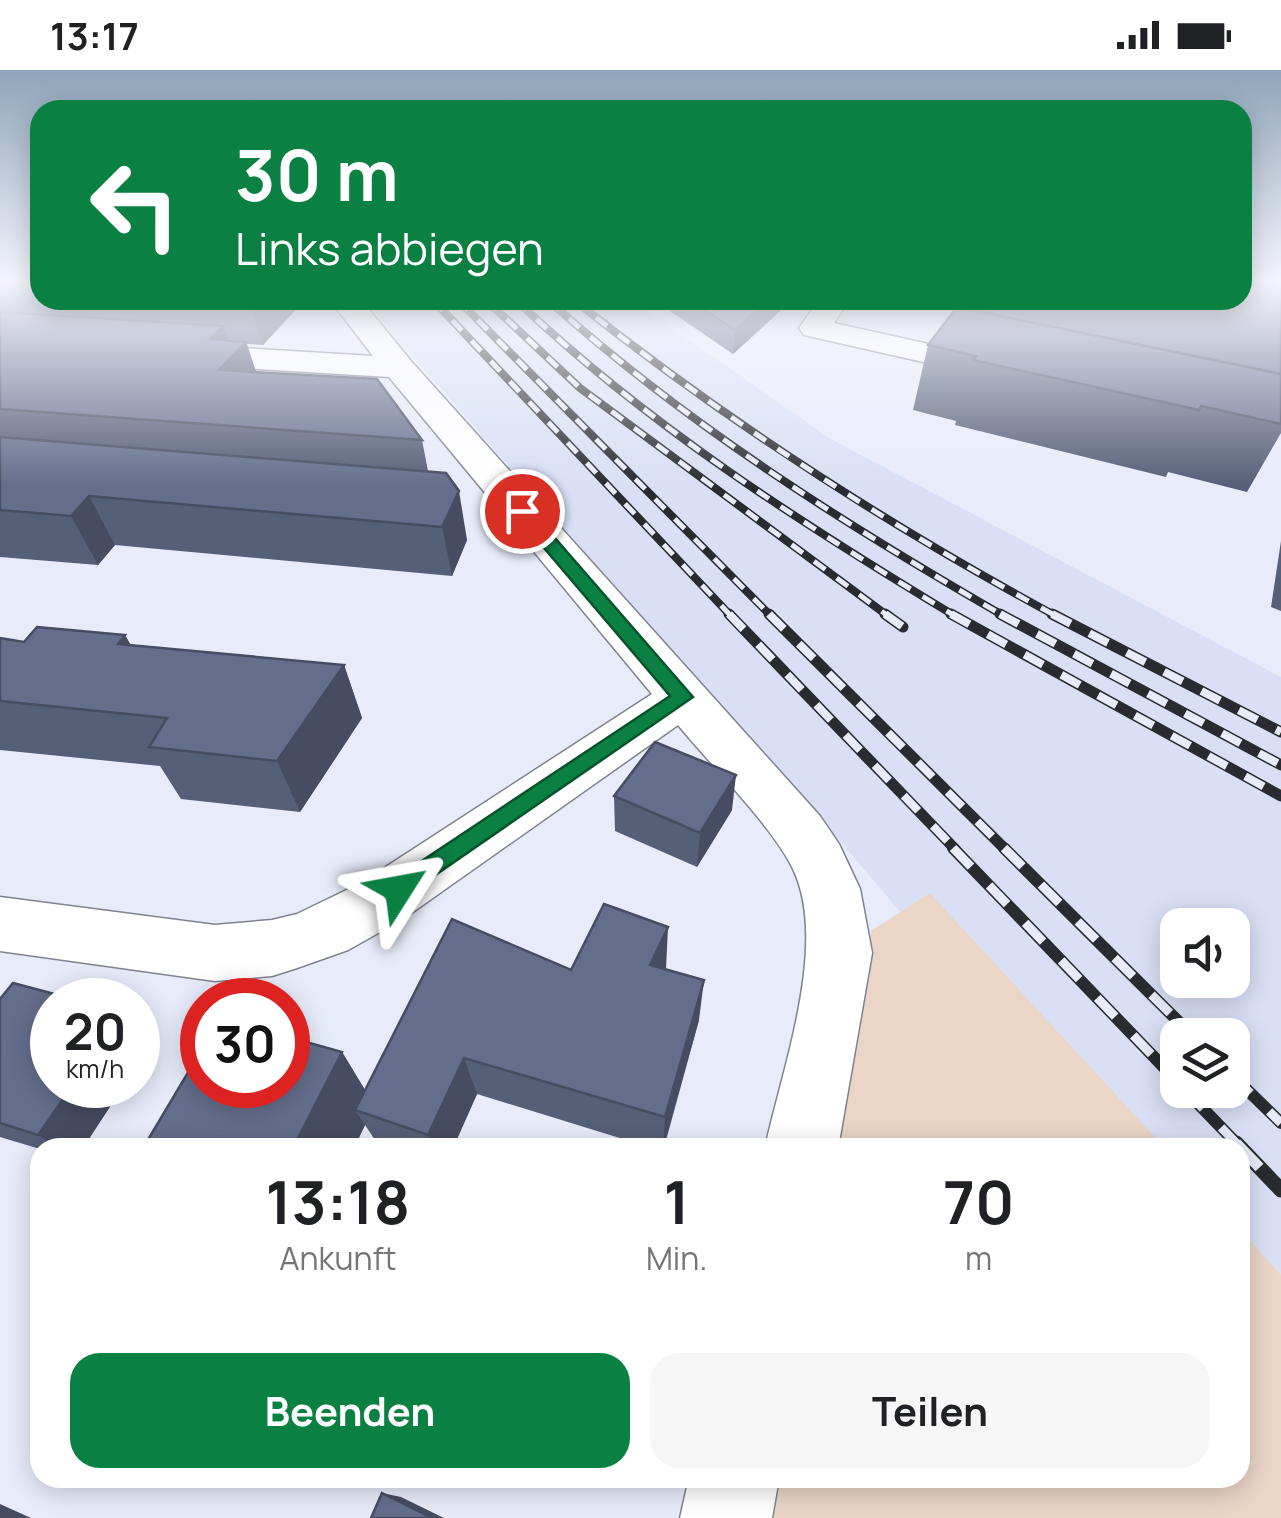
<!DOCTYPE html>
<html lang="de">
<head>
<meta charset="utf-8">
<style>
  :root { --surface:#fff; --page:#f6f6f6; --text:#202124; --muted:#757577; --accent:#0b8043 }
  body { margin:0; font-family:Manrope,sans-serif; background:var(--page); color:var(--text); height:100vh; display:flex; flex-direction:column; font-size:38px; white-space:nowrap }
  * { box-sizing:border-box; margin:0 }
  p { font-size:32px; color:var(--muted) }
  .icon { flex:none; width:55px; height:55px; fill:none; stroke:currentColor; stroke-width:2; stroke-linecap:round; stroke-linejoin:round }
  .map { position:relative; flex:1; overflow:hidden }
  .side { position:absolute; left:30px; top:1068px; width:1220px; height:350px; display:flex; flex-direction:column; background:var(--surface); border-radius:30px; box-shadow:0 5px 25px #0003 }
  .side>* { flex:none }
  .top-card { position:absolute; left:30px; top:30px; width:1222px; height:210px; border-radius:30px; box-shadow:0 5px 25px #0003; background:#0b8043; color:#fff; overflow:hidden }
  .fabs { position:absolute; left:1160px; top:838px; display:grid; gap:20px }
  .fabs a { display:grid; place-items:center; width:90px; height:90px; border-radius:20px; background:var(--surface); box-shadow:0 5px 25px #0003; font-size:50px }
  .speed { position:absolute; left:30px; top:908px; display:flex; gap:20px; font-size:50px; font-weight:700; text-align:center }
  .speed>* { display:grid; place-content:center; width:130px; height:130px; border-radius:50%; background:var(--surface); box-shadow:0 5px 25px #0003; line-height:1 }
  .speed small { font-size:25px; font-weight:400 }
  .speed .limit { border:15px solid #d22; background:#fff; color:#111 }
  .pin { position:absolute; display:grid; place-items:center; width:85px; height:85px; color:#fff; margin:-42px; border:5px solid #fff; border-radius:50%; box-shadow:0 2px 10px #0007 }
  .me { position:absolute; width:110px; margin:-55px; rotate:56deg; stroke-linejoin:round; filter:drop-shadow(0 0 8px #0008) }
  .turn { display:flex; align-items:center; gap:35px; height:210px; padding:0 40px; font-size:45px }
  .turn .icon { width:130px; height:130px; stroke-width:2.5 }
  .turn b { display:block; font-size:70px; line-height:85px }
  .eta { display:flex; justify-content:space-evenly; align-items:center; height:170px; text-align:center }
  .eta b { font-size:60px; font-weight:700; line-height:70px }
  .action { display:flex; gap:20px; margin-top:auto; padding:20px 40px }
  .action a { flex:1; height:115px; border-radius:30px; background:var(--accent); color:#fff; font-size:40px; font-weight:700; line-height:115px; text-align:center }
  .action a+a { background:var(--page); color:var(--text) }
  .status { display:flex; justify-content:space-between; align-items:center; height:70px; padding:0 50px; background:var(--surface); direction:ltr }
  .status svg { height:28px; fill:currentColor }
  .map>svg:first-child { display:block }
</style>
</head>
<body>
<div class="status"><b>13:17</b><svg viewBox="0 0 49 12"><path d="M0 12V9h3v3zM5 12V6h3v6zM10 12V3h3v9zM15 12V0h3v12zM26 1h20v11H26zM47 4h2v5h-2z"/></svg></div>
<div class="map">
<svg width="1281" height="1448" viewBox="0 0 1281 1448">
  <rect width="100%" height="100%" fill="#e8ecfa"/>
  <path fill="#d9e0f5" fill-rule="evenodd" d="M 363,230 L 632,230 L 829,368 L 1281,607 L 1281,1294 L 1240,1245 L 1240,1078 L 1098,1077 L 858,792 ZM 1178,855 L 1232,855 L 1232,910 L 1178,910 ZM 1178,965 L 1232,965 L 1232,1020 L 1178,1020 Z"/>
  <g fill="#ead5c7">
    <path d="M 930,823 L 1164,1077 L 834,1078 L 870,906 L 871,861 Z"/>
    <path d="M 1240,1160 L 1281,1205 L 1281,1448 L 767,1448 L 773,1408 L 1240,1408 Z"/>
  </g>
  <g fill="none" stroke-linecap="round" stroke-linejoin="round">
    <defs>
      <g id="minor">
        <path d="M 330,230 L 361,230 L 411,291 L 820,746 L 839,774 L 860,819 L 872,883 L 838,1078 L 765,1078 C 782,999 829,874 793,799 C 773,757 710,694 678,655 L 403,849 L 348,880 L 297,898 L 272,906 L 215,911 L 0,881 L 0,827 L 215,855 L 272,850 L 297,844 L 361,813 L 652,624 L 389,307 L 177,294 L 166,291 L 161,284 L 166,277 L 177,274 L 373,286 Z"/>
        <path d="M 819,230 L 849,230 L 834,253 L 1010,292 L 1015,299 L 1010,306 L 998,309 L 804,265 L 799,258 Z"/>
        <path d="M 689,1408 L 779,1408 L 772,1448 L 680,1448 Z"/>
      </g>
    </defs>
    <use href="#minor" stroke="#7f8390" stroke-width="3"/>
    <use href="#minor" fill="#fff" fill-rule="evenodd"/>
    <defs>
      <g id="rail-far3">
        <path d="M 433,230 L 731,546"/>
        <path d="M 458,230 L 771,546"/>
        <path d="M 486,230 L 580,318 L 888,546"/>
        <path d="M 516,230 C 647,355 801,453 955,546"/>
        <path d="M 548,230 C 686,354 844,454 1004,546"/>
        <path d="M 574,230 C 726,351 886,454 1056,546"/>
      </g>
      <g id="rail-far2">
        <path d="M 729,544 L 956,780"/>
        <path d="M 769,544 L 1006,780"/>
        <path d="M 885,544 L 903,557"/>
        <path d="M 951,544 L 1281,726"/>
        <path d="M 1000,544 L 1281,695"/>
        <path d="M 1052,544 L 1281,662"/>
      </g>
      <g id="rail-far1">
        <path d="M 953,778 L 1178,1012"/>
        <path d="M 1004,778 L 1192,965"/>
        <path d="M 1232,1005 L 1281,1053"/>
        <path d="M 1185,1020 L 1239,1076"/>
      </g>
      <path id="rail" d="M 1236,1073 L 1281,1120"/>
    </defs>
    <use href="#rail-far3" stroke="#282b30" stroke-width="8"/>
    <use href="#rail-far2" stroke="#282b30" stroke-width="11"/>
    <use href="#rail-far1" stroke="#282b30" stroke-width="12"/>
    <use href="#rail" stroke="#282b30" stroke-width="15"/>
    <use href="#rail-far3" stroke="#e8ecfa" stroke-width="5" stroke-dasharray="14" stroke-linecap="butt"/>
    <use href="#rail-far2" stroke="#e8ecfa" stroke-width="8" stroke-dasharray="21" stroke-linecap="butt"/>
    <use href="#rail-far1" stroke="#e8ecfa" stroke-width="9" stroke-dasharray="26" stroke-linecap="butt"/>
    <use href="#rail" stroke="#e8ecfa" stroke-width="11" stroke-dasharray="34" stroke-linecap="butt"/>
  </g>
  <g fill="#565f78">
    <path d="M 0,213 L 40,213 L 40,230 L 303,230 L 263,275 L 247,274 L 256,302 L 422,370 L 428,401 L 467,470 L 452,506 L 115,475 L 98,495 L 0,487 Z"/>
    <path d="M 1281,213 L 1281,363 L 1247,422 L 1168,402 L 1166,407 L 955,355 L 956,351 L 913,340 L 928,275 L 968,240 Z"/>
    <path d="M 658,230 L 792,230 L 733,284 L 658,233 Z"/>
    <path d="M 1281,471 L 1281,541 L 1271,537 Z"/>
    <path d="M 125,565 L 131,576 L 344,595 L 362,648 L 300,742 L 181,729 L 160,696 L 0,680 L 0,568 L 24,572 Z"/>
    <path d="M 614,726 L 732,740 L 697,797 L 615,761 Z"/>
    <path d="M 571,900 L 666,900 L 699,950 L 664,1078 L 652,1078 L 477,1024 L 453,1078 L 389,1078 L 377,1073 L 365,1055 L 354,1078 L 143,1078 L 342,982 L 365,1020 Z"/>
    <path d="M 0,929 L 52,1015 L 124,1015 L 83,1078 L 40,1078 L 40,1079 L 0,1067 Z"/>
  </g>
  <g fill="#464d62">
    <path d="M 250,230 L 303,230 L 304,231 L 263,275 L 249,231 Z"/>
    <path d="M 768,230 L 792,230 L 733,284 L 735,260 Z"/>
    <path d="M 223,256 L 233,285 L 246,272 L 261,317 L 235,346 L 210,269 Z"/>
    <path d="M 459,421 L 467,470 L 452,506 L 442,457 Z"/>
    <path d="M 89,426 L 115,475 L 98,495 L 71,446 Z"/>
    <path d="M 125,565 L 155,618 L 118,574 Z"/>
    <path d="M 344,595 L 362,648 L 300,742 L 277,691 Z"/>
    <path d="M 736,705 L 732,740 L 697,797 L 700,763 Z"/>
    <path d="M 668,857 L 666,899 L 650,895 Z"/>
    <path d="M 704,910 L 699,950 L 663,1078 L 665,1047 Z"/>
    <path d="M 138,958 L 151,972 L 138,994 Z"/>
    <path d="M 342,982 L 374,1035 L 355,1040 L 365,1055 L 354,1078 L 293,1078 Z"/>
    <path d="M 464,988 L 477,1024 L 453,1078 L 434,1078 L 428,1065 Z"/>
    <path d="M 73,1015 L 124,1015 L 83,1078 L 57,1078 L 38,1065 Z"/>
    <path d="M 382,1423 L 401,1427 L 444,1448 L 432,1448 Z"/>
    <path d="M 0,1434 L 31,1448 L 0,1448 Z"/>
  </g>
  <g fill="#646e8c" stroke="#464d62" stroke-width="2.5">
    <path d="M 0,213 L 40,213 L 40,219 L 0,216 Z"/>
    <path d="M 1242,213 L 1281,213 L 1281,304 L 968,240 L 976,230 L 1242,230 Z"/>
    <path d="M 689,230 L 768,230 L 735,260 Z"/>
    <path d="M 957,237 L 1281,304 L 1281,354 L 1201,336 L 1199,340 L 973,290 L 976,286 L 928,275 Z"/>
    <path d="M 0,242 L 223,256 L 210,269 L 246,272 L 219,300 L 377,309 L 422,370 L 0,339 Z"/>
    <path d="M 0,367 L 446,403 L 459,421 L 442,457 L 89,426 L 71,446 L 0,440 Z"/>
    <path d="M 37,557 L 125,565 L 118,574 L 344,595 L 277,691 L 149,677 L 167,648 L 0,631 L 0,568 L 24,572 Z"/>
    <path d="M 655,672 L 736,705 L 700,763 L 614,726 Z"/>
    <path d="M 604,834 L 668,857 L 650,895 L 704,910 L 665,1047 L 464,988 L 428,1065 L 355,1040 L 452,849 L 571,900 Z"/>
    <path d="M 13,913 L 77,930 L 52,930 L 52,1015 L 73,1015 L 38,1065 L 0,1053 L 0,929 Z"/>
    <path d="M 288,967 L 342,982 L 293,1078 L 143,1078 L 202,979 L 202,1015 L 288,1015 Z"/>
    <path d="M 382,1423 L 432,1448 L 371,1448 Z"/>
  </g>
  <linearGradient id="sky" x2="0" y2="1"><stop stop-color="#8fa4ba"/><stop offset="0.51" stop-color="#f5f6fd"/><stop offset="1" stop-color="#f5f6fd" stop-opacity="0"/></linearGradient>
  <rect width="1281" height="416" fill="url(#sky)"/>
  <path fill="#0b8043" stroke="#07532c" stroke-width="2.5" d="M 516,437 L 528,437 L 693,627 L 399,830 L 390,827 L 387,819 L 390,812 L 670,626 L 516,445 Z"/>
</svg>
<div class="fabs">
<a><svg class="icon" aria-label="sound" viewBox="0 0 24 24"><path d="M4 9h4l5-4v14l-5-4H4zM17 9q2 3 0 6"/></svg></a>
<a><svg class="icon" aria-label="layers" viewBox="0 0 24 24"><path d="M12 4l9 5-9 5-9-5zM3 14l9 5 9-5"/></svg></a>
</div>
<div class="speed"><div>20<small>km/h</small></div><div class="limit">30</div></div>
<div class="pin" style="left:522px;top:441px;background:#d93025"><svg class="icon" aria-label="arrive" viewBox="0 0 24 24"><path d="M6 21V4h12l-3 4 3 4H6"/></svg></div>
<svg class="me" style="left:399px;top:819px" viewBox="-20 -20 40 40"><path d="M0-17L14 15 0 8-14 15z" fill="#0b8043" stroke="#fff" stroke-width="4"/></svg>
<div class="top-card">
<div class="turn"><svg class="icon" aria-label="left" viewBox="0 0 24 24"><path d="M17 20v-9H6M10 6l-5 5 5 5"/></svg><div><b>30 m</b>Links abbiegen</div></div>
</div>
<section class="side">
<div class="eta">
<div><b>13:18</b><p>Ankunft</p></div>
<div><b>1</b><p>Min.</p></div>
<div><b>70</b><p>m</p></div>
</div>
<div class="action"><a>Beenden</a><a>Teilen</a></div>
</section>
</div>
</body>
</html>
